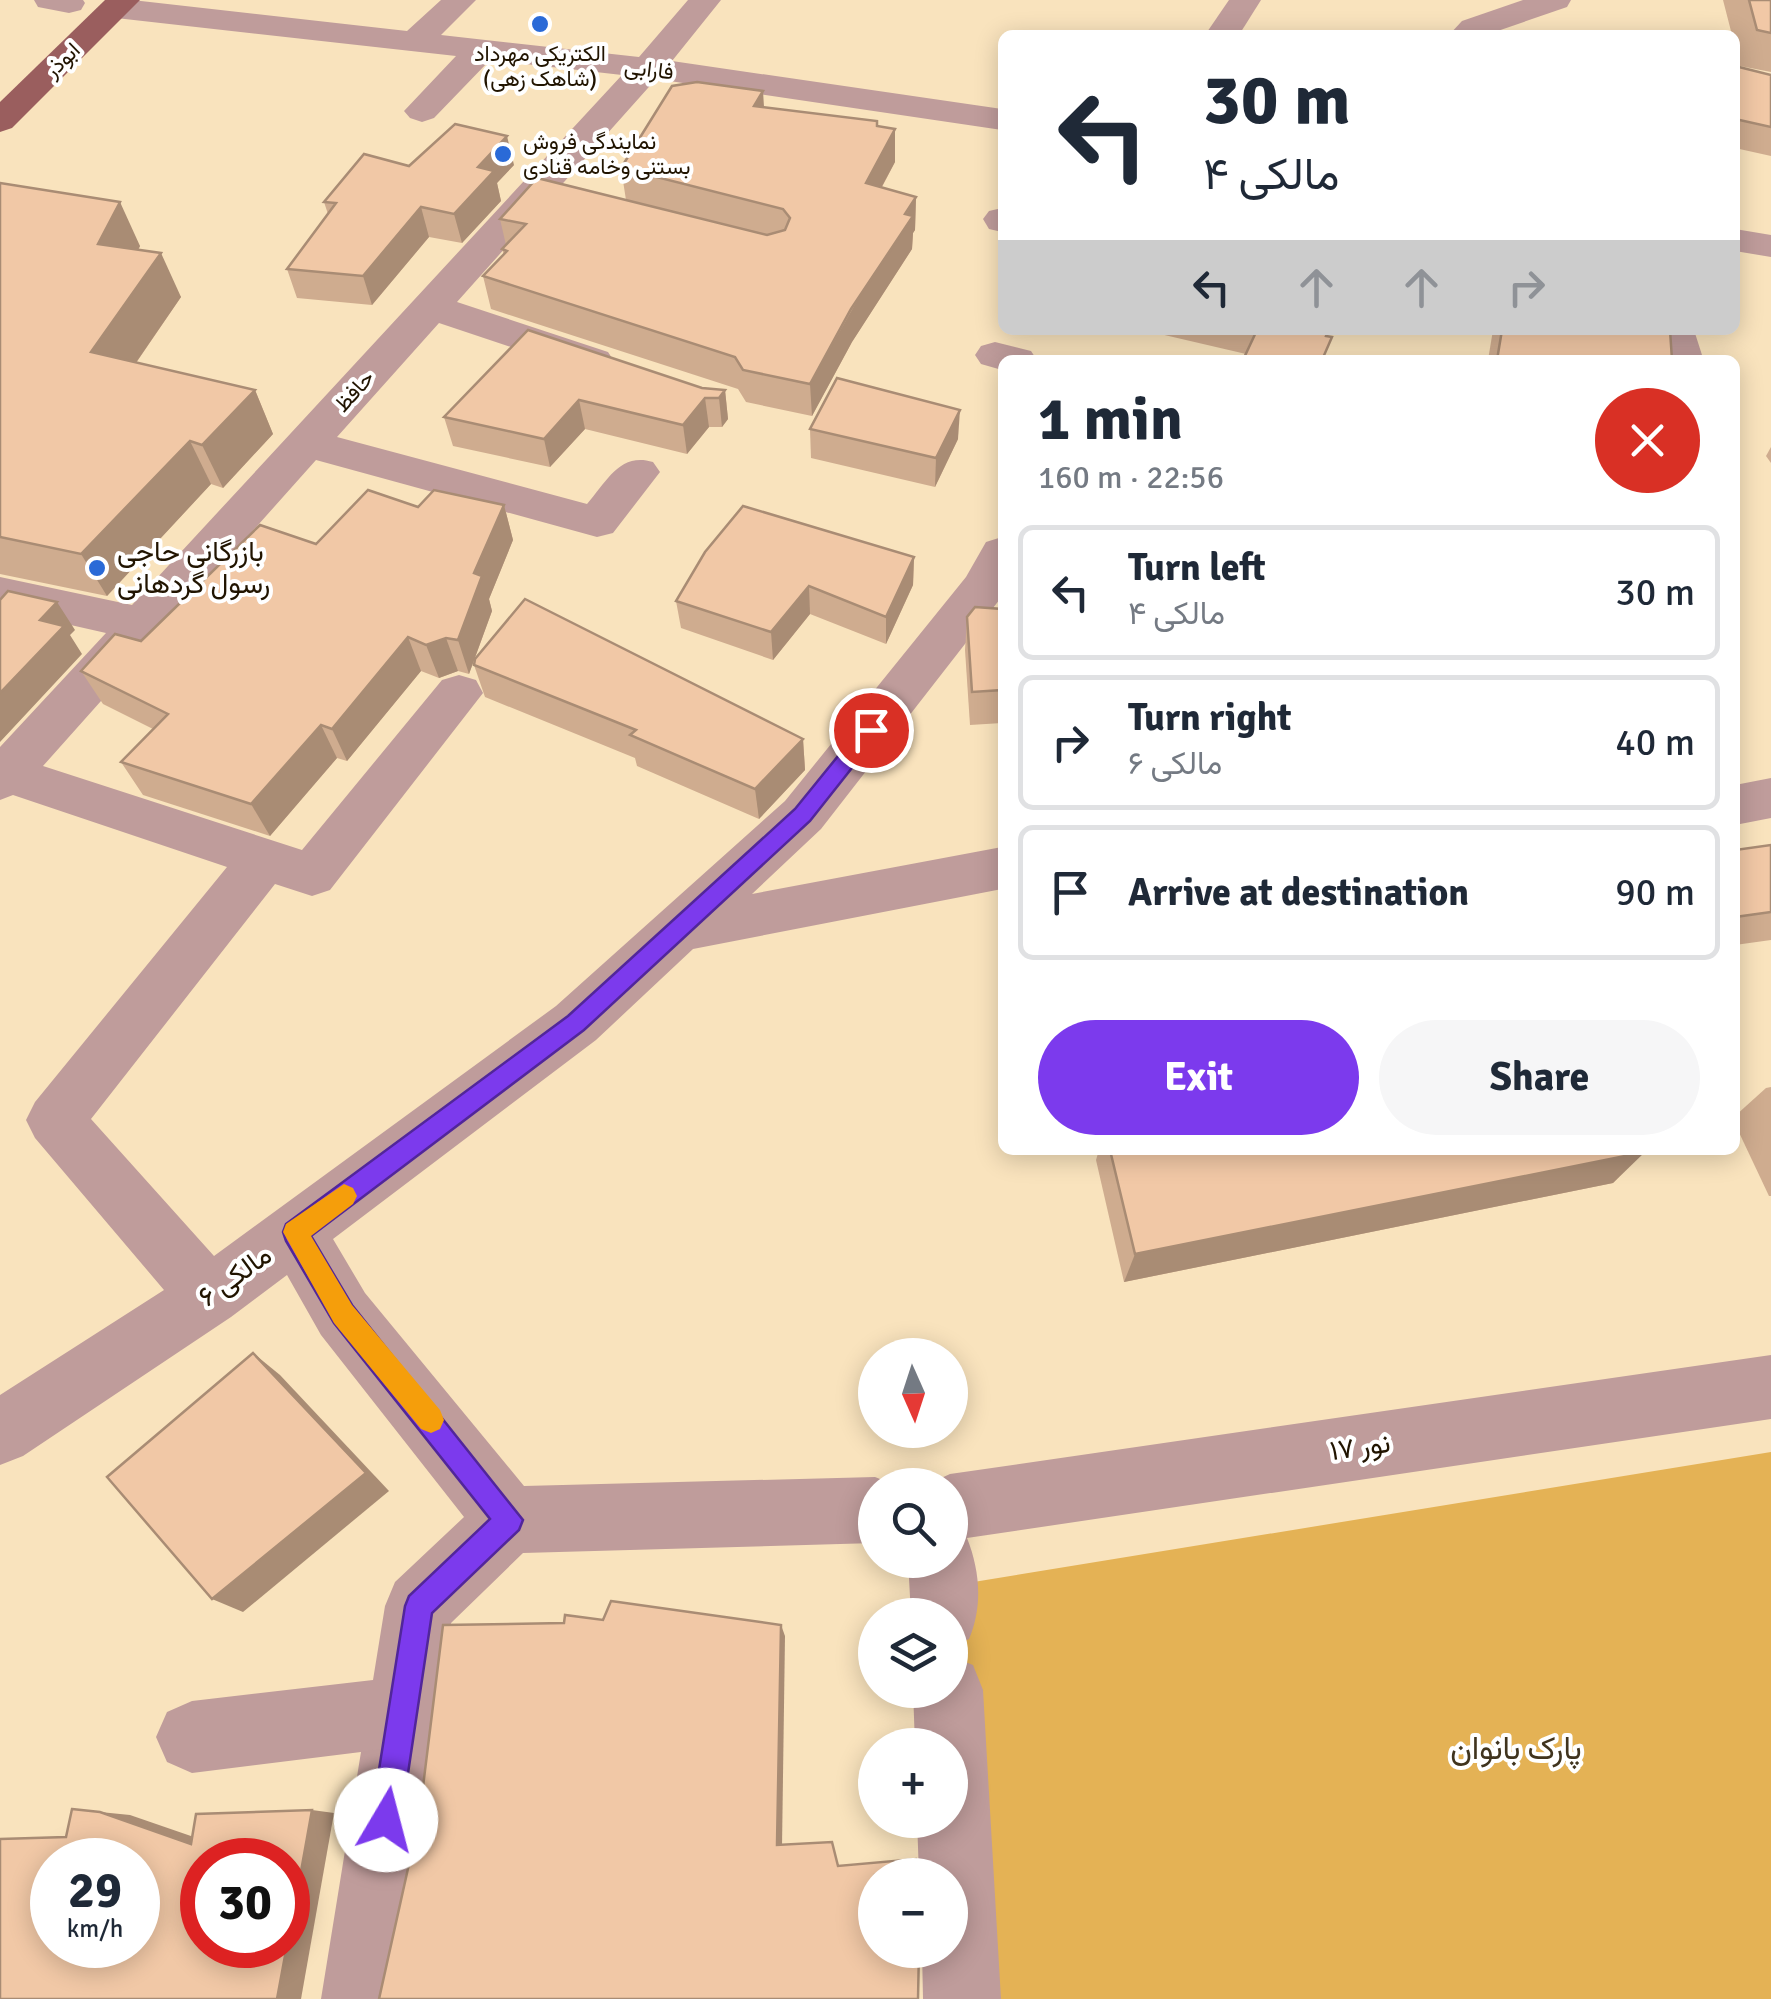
<!DOCTYPE html>
<html lang="en">
<head>
<meta charset="utf-8">
<style>
  :root { --surface:#fff; --page:#f6f6f7; --text:#1f2937; --muted:#747a83; --line:#e0e1e3; --accent:#7c3aed }
  body { margin:0; font-family:Signika,Vazirmatn,sans-serif; background:var(--page); color:var(--text); height:100vh; display:flex; flex-direction:column; font-size:38px; white-space:nowrap }
  * { box-sizing:border-box; margin:0 }
  p { font-size:32px; color:var(--muted) }
  .icon { flex:none; width:55px; height:55px; fill:none; stroke:currentColor; stroke-width:2; stroke-linecap:round; stroke-linejoin:round }
  .map { position:relative; flex:1; overflow:hidden }
  .panel { position:absolute; left:998px; top:355px; width:742px; height:800px; display:flex; flex-direction:column; background:var(--surface); border-radius:15px; box-shadow:0 5px 25px #0003 }
  .panel>* { flex:none }
  .top-card { position:absolute; left:998px; top:30px; width:742px; height:305px; border-radius:15px; box-shadow:0 5px 25px #0003; background:#fff; color:var(--text); overflow:hidden }
  .needle { width:65px; rotate:177deg }
  .buttons { position:absolute; left:858px; top:1338px; display:grid; gap:20px }
  .buttons a { display:grid; place-items:center; width:110px; height:110px; border-radius:50%; background:var(--surface); box-shadow:0 5px 25px #0003; font-size:50px }
  .speed { position:absolute; left:30px; top:1838px; display:flex; gap:20px; font-size:50px; font-weight:700; text-align:center }
  .speed>* { display:grid; place-content:center; width:130px; height:130px; border-radius:50%; background:var(--surface); box-shadow:0 5px 25px #0003; line-height:1 }
  .speed small { font-size:25px; font-weight:400 }
  .speed .limit { border:15px solid #d22; background:#fff; color:#111 }
  .pin { position:absolute; display:grid; place-items:center; width:85px; height:85px; color:#fff; margin:-42px; border:5px solid #fff; border-radius:50%; box-shadow:0 2px 10px #0007 }
  .me { position:absolute; width:110px; margin:-55px; rotate:8deg; stroke-linejoin:round; filter:drop-shadow(0 0 8px #0008) }
  .turn { display:flex; align-items:center; gap:35px; height:210px; padding:0 40px; font-size:45px }
  .turn .icon { width:130px; height:130px; stroke-width:2.5 }
  .turn b { display:block; font-size:70px; line-height:85px }
  .lanes { display:flex; align-items:center; height:95px; padding:0 40px; background:#0003; justify-content:center; gap:50px; direction:ltr }
  .lanes .off { opacity:.35 }
  .round { display:grid; place-items:center; flex:none; width:105px; height:105px; border-radius:52px; background:var(--page) }
  .summary { display:flex; align-items:center; justify-content:space-between; height:170px; padding:0 40px }
  h1 { font-size:60px; font-weight:800; line-height:75px }
  .button { display:flex; gap:20px; margin-top:auto; padding:20px 40px }
  .button a { flex:1; height:115px; border-radius:60px; background:var(--accent); color:#fff; font-size:40px; font-weight:800; line-height:115px; text-align:center }
  .button a+a { background:var(--page); color:var(--text) }
  ul { padding:0; list-style:none }
  li { display:flex; align-items:center; gap:30px; height:135px; margin:0 20px 15px; padding:0 20px; border:5px solid var(--line); border-radius:15px }
  li div { flex:1 }
  li b { display:block; font-size:38px }
  li em { font-style:normal }
  .map>svg:first-child { display:block }
</style>
</head>
<body>
<div class="map">
<svg width="1771" height="1999" viewBox="0 0 1771 1999">
  <rect width="100%" height="100%" fill="#f9e3bd"/>
  <path fill="#e4b255" d="M 1771,1452 L 1771,1999 L 962,1999 L 950,1615 L 943,1587 Z"/>
  <g fill="none" stroke-linecap="round" stroke-linejoin="round">
    <g fill="#bf9c9b" fill-rule="evenodd">
      <path d="M 34,0 L 83,0 L 85,3 L 81,10 L 69,13 L 38,7 Z"/>
      <path d="M 132,0 L 407,31 L 441,0 L 476,0 L 441,35 L 639,57 L 688,0 L 721,0 L 672,61 L 1002,109 L 1002,130 L 656,79 L 457,302 L 608,352 L 614,361 L 608,370 L 594,374 L 580,370 L 439,323 L 337,437 L 587,504 C 607,481 620,452 653,462 L 660,472 L 613,533 L 597,537 L 316,460 L 43,766 L 302,850 L 442,680 L 459,675 L 476,680 L 483,693 L 330,890 L 312,896 L 275,884 L 91,1119 L 214,1256 L 556,1006 L 785,801 L 966,577 L 986,542 L 1002,537 L 1000,599 L 821,829 L 752,894 L 1002,847 L 1002,889 L 693,949 L 596,1040 L 333,1239 L 365,1293 L 524,1486 L 875,1477 L 895,1485 L 875,1485 L 875,1543 L 523,1553 L 451,1623 L 399,1999 L 321,1999 L 361,1752 L 192,1773 L 167,1762 L 156,1737 L 167,1712 L 192,1701 L 373,1680 L 385,1606 L 395,1582 L 464,1517 L 321,1335 L 287,1275 L 231,1317 L 23,1456 L 0,1465 L 0,1395 L 164,1290 L 35,1138 L 26,1120 L 35,1102 L 227,867 L 13,795 L 0,800 L 0,747 L 106,633 L 0,609 L 0,577 L 132,605 L 622,75 L 490,60 L 434,118 L 422,122 L 410,118 L 404,111 L 456,56 L 116,18 L 104,15 L 100,8 L 109,0 Z"/>
      <path d="M 1229,0 L 1261,0 L 1239,35 L 1205,35 Z"/>
      <path d="M 1523,0 L 1571,0 L 1567,7 L 1486,35 L 1449,35 L 1462,21 Z"/>
      <path d="M 1002,208 L 1002,232 L 989,229 L 983,219 L 989,211 Z"/>
      <path d="M 1735,229 L 1771,235 L 1771,257 L 1735,251 Z"/>
      <path d="M 1654,330 L 1694,330 L 1702,355 L 1699,360 L 1654,360 L 1660,350 Z"/>
      <path d="M 995,342 L 1031,351 L 1037,360 L 1002,360 L 1002,370 L 981,364 L 975,355 L 981,346 Z"/>
      <path d="M 1771,778 L 1771,818 L 1735,825 L 1735,785 Z"/>
      <path d="M 1771,1355 L 1771,1419 L 967,1538 C 980,1571 983,1606 969,1639 L 950,1647 L 950,1615 L 911,1615 L 908,1560 L 950,1560 L 950,1485 L 926,1485 L 950,1474 Z"/>
      <path d="M 950,1656 L 973,1665 L 983,1690 L 1001,1999 L 923,1999 L 922,1950 L 950,1950 L 950,1875 L 919,1875 L 917,1820 L 950,1820 L 950,1745 L 915,1745 L 913,1690 L 950,1690 Z"/>
    </g>
    <path fill="#9a5e5e" fill-rule="evenodd" d="M 105,0 L 140,0 L 12,128 L 0,132 L 0,102 Z"/>
  </g>
  <g fill="#cfac8f">
    <path d="M 1723,0 L 1771,0 L 1771,72 L 1740,66 L 1735,47 L 1735,35 L 1732,35 Z"/>
    <path d="M 1735,66 L 1771,75 L 1771,156 L 1735,148 Z"/>
    <path d="M 764,107 L 895,129 L 895,162 L 882,187 L 916,197 L 915,230 L 913,233 L 912,249 L 852,342 L 812,416 L 746,402 L 738,389 L 491,309 L 483,276 L 504,255 L 502,249 L 506,245 L 500,219 L 626,200 L 621,168 Z"/>
    <path d="M 514,165 L 497,183 L 501,201 L 462,243 L 429,237 L 372,305 L 297,298 L 287,269 L 328,214 L 324,202 L 409,166 Z"/>
    <path d="M 0,183 L 140,246 L 138,250 L 181,297 L 136,363 L 255,390 L 273,434 L 223,488 L 211,484 L 107,596 L 0,574 Z"/>
    <path d="M 528,330 L 702,388 L 725,390 L 728,419 L 722,427 L 709,427 L 687,454 L 585,429 L 550,467 L 453,446 L 444,417 Z"/>
    <path d="M 1143,330 L 1329,330 L 1327,336 L 1246,354 Z"/>
    <path d="M 1493,330 L 1670,330 L 1672,360 L 1488,360 Z"/>
    <path d="M 810,429 L 958,439 L 935,487 L 811,458 Z"/>
    <path d="M 1771,447 L 1771,463 L 1766,456 Z"/>
    <path d="M 504,505 L 513,540 L 489,599 L 492,611 L 469,674 L 458,671 L 439,678 L 421,671 L 347,761 L 337,758 L 270,836 L 143,795 L 121,762 L 153,729 L 103,704 L 81,671 L 141,641 L 316,544 L 418,507 Z"/>
    <path d="M 914,557 L 913,585 L 886,644 L 810,614 L 773,660 L 681,628 L 676,601 Z"/>
    <path d="M 1002,609 L 1002,723 L 970,725 L 965,650 L 967,617 Z"/>
    <path d="M 474,665 L 803,739 L 805,770 L 759,819 L 637,766 L 635,758 L 485,697 Z"/>
    <path d="M 1771,845 L 1771,940 L 1735,945 L 1735,850 Z"/>
    <path d="M 1771,1087 L 1771,1196 L 1769,1196 L 1735,1124 L 1735,1116 L 1766,1088 Z"/>
    <path d="M 1099,1150 L 1644,1150 L 1613,1183 L 1124,1282 L 1096,1160 Z"/>
  </g>
  <g fill="#a98c74">
    <path d="M 763,91 L 765,124 L 754,106 Z"/>
    <path d="M 895,129 L 895,162 L 866,216 L 866,183 Z"/>
    <path d="M 507,136 L 514,165 L 497,183 L 501,201 L 462,243 L 454,214 L 478,167 Z"/>
    <path d="M 916,197 L 915,230 L 913,233 L 912,249 L 852,342 L 812,416 L 810,384 Z"/>
    <path d="M 120,202 L 140,246 L 119,288 L 98,244 Z"/>
    <path d="M 421,207 L 429,237 L 372,305 L 363,276 Z"/>
    <path d="M 161,253 L 181,297 L 113,396 L 91,352 Z"/>
    <path d="M 255,390 L 273,434 L 223,488 L 202,445 Z"/>
    <path d="M 725,390 L 728,419 L 722,427 L 719,398 Z"/>
    <path d="M 705,398 L 709,427 L 687,454 L 683,425 Z"/>
    <path d="M 579,400 L 585,429 L 550,467 L 544,439 Z"/>
    <path d="M 960,410 L 958,439 L 935,487 L 936,458 Z"/>
    <path d="M 190,441 L 211,484 L 107,596 L 81,554 Z"/>
    <path d="M 504,505 L 513,540 L 489,599 L 492,611 L 469,674 L 458,640 L 474,573 Z"/>
    <path d="M 914,557 L 913,585 L 886,644 L 886,617 Z"/>
    <path d="M 809,586 L 810,614 L 773,660 L 771,632 Z"/>
    <path d="M 57,602 L 75,630 L 70,635 L 82,654 L 0,742 L 0,693 L 40,620 Z"/>
    <path d="M 408,637 L 421,671 L 347,761 L 332,729 Z"/>
    <path d="M 446,638 L 458,671 L 439,678 L 426,645 Z"/>
    <path d="M 321,725 L 337,758 L 270,836 L 251,804 Z"/>
    <path d="M 803,739 L 805,770 L 759,819 L 755,789 Z"/>
    <path d="M 1645,1152 L 1613,1183 L 1124,1282 L 1135,1254 Z"/>
    <path d="M 253,1353 L 280,1375 L 389,1491 L 243,1612 L 212,1599 Z"/>
    <path d="M 781,1625 L 785,1636 L 782,1847 L 777,1845 Z"/>
    <path d="M 312,1810 L 334,1813 L 301,1999 L 277,1999 Z"/>
    <path d="M 100,1812 L 130,1815 L 217,1845 L 191,1844 Z"/>
  </g>
  <g fill="#f1c8a6" stroke="#a98c74" stroke-width="2.5" fill-rule="evenodd">
    <path d="M 1749,0 L 1771,0 L 1771,33 L 1757,30 Z"/>
    <path d="M 1735,66 L 1771,75 L 1771,127 L 1735,119 Z"/>
    <path d="M 697,82 L 763,91 L 754,106 L 877,121 L 877,126 L 895,129 L 866,183 L 916,197 L 905,214 L 913,216 L 851,309 L 810,384 L 743,370 L 735,357 L 483,276 L 507,251 L 502,249 L 526,224 L 500,219 L 537,178 L 767,235 L 785,230 L 790,218 L 783,209 L 621,168 L 672,86 Z"/>
    <path d="M 455,124 L 507,136 L 478,167 L 494,171 L 454,214 L 421,207 L 363,276 L 287,269 L 336,203 L 324,202 L 364,154 L 409,166 Z"/>
    <path d="M 0,183 L 120,202 L 98,244 L 161,253 L 91,352 L 255,390 L 202,445 L 190,441 L 81,554 L 0,537 Z"/>
    <path d="M 528,330 L 702,388 L 725,390 L 719,398 L 705,398 L 683,425 L 579,400 L 544,439 L 444,417 Z"/>
    <path d="M 1257,330 L 1328,330 L 1326,336 L 1332,337 L 1322,360 L 1243,360 Z"/>
    <path d="M 1502,330 L 1670,330 L 1672,360 L 1497,360 Z"/>
    <path d="M 837,378 L 960,410 L 936,458 L 810,429 Z"/>
    <path d="M 368,490 L 418,507 L 434,490 L 504,505 L 474,573 L 482,576 L 458,640 L 446,638 L 426,645 L 408,637 L 332,729 L 321,725 L 251,804 L 121,762 L 168,714 L 81,671 L 115,634 L 141,641 L 260,525 L 316,544 Z"/>
    <path d="M 743,506 L 914,557 L 886,617 L 809,586 L 771,632 L 676,601 L 705,552 Z"/>
    <path d="M 8,591 L 57,602 L 40,620 L 64,626 L 0,693 L 0,600 Z"/>
    <path d="M 525,599 L 803,739 L 755,789 L 630,735 L 636,730 L 474,665 L 475,659 Z"/>
    <path d="M 975,607 L 1002,609 L 1002,690 L 972,692 L 967,617 Z"/>
    <path d="M 1771,845 L 1771,912 L 1735,917 L 1735,850 Z"/>
    <path d="M 1110,1150 L 1644,1150 L 1645,1152 L 1135,1254 Z"/>
    <path d="M 253,1353 L 366,1473 L 212,1599 L 107,1477 Z"/>
    <path d="M 611,1601 L 781,1625 L 777,1845 L 832,1842 L 838,1866 L 916,1859 L 919,1875 L 875,1875 L 875,1950 L 919,1950 L 918,1999 L 379,1999 L 419,1819 L 443,1625 L 564,1623 L 565,1615 L 603,1620 Z"/>
    <path d="M 72,1809 L 100,1812 L 191,1844 L 196,1814 L 312,1810 L 288,1944 L 288,1860 L 202,1860 L 202,1945 L 287,1945 L 277,1999 L 0,1999 L 0,1839 L 66,1837 ZM 52,1860 L 138,1860 L 138,1945 L 52,1945 Z"/>
  </g>
  <path fill="#7c3aed" stroke="#51269a" stroke-width="2.5" d="M 871,722 L 881,730 L 878,735 L 810,821 L 584,1030 L 311,1236 L 352,1305 L 523,1520 L 519,1530 L 432,1613 L 401,1820 L 397,1830 L 386,1835 L 376,1830 L 371,1820 L 405,1606 L 409,1596 L 490,1519 L 334,1323 L 286,1241 L 283,1232 L 286,1224 L 568,1016 L 795,809 L 864,724 Z"/>
  <path fill="#f59e0b" d="M 344,1184 L 353,1188 L 357,1196 L 353,1204 L 311,1236 L 352,1305 L 440,1410 L 444,1420 L 440,1429 L 431,1433 L 421,1429 L 334,1323 L 283,1232 L 286,1224 Z"/>
  <g fill="#2a6ad7" stroke="#fff" stroke-width="4">
    <circle cx="540" cy="24" r="10"/>
    <circle cx="503" cy="154" r="10"/>
    <circle cx="97" cy="568" r="10"/>
  </g>
  <g text-anchor="middle" dominant-baseline="central" stroke-width="8" stroke-linejoin="round" paint-order="stroke">
    <g font-size="22" fill="#211400" stroke="#fff">
      <text x="540" y="53">الکتریکی مهرداد<tspan x="540" dy="25">(شاهک زهی)</tspan></text>
      <text x="523" y="141" text-anchor="start">نمایندگی فروش<tspan x="523" dy="25">بستنی وخامه قنادی</tspan></text>
    </g>
    <g font-size="22" fill="#211400" stroke="#fff">
      <text transform="translate(62 60) rotate(-44)">ابوذر</text>
      <text transform="translate(649 69) rotate(7)">فارابی</text>
      <text transform="translate(354 391) rotate(-48)">حافظ</text>
    </g>
    <g font-size="28" fill="#211400" stroke="#fff" text-anchor="start">
      <text x="117" y="552">بازرگانی حاجی<tspan x="117" dy="32">رسول گردهانی</tspan></text>
    </g>
    <g font-size="28" fill="#211400" stroke="#fff">
      <text transform="translate(235 1276) rotate(-36)">مالکی ۶</text>
      <text transform="translate(1360 1447) rotate(-8)">نور ۱۷</text>
    </g>
    <g font-size="32" fill="#40341e" stroke="#fff">
      <text x="1516" y="1748">پارک بانوان</text>
    </g>
  </g>
</svg>
<div class="buttons">
<a><svg class="needle" viewBox="-14 -14 28 28"><path d="M0-13l5 13h-10z" fill="#e53935"/><path d="M0 13l5-13h-10z" fill="#747a83"/></svg></a>
<a><svg class="icon" aria-label="search" viewBox="0 0 24 24"><circle cx="10" cy="10" r="6"/><path d="M15 15l6 6"/></svg></a>
<a><svg class="icon" aria-label="layers" viewBox="0 0 24 24"><path d="M12 4l9 5-9 5-9-5zM3 14l9 5 9-5"/></svg></a>
<a>+</a>
<a>−</a>
</div>
<div class="speed"><div>29<small>km/h</small></div><div class="limit">30</div></div>
<div class="pin" style="left:871px;top:730px;background:#d93025"><svg class="icon" aria-label="arrive" viewBox="0 0 24 24"><path d="M6 21V4h12l-3 4 3 4H6"/></svg></div>
<svg class="me" style="left:386px;top:1820px" viewBox="-20 -20 40 40"><circle r="19" fill="#fff"/><path d="M0-13L10 11 0 6-10 11z" fill="#7c3aed"/></svg>
<div class="top-card">
<div class="turn"><svg class="icon" aria-label="left" viewBox="0 0 24 24"><path d="M17 20v-9H6M10 6l-5 5 5 5"/></svg><div><b>30 m</b>مالکی ۴</div></div>
<div class="lanes"><svg class="icon" aria-label="left" viewBox="0 0 24 24"><path d="M17 20v-9H6M10 6l-5 5 5 5"/></svg><svg class="icon off" aria-label="ahead" viewBox="0 0 24 24"><path d="M12 20V5M6 11l6-6 6 6"/></svg><svg class="icon off" aria-label="ahead" viewBox="0 0 24 24"><path d="M12 20V5M6 11l6-6 6 6"/></svg><svg class="icon off" aria-label="right" viewBox="0 0 24 24"><path d="M7 20v-9h11M14 6l5 5-5 5"/></svg></div>
</div>
<section class="panel">
<div class="summary"><div><h1>1 min</h1><p>160 m · 22:56</p></div><a class="round" style="background:#d93025;color:#fff"><svg class="icon" aria-label="close" viewBox="0 0 24 24"><path d="M6 6l12 12M18 6L6 18"/></svg></a></div>
<ul>
<li><svg class="icon" aria-label="left" viewBox="0 0 24 24"><path d="M17 20v-9H6M10 6l-5 5 5 5"/></svg><div><b>Turn left</b><p>مالکی ۴</p></div><em>30 m</em></li>
<li><svg class="icon" aria-label="right" viewBox="0 0 24 24"><path d="M7 20v-9h11M14 6l5 5-5 5"/></svg><div><b>Turn right</b><p>مالکی ۶</p></div><em>40 m</em></li>
<li><svg class="icon" aria-label="arrive" viewBox="0 0 24 24"><path d="M6 21V4h12l-3 4 3 4H6"/></svg><div><b>Arrive at destination</b></div><em>90 m</em></li>
</ul>
<div class="button"><a>Exit</a><a>Share</a></div>
</section>
</div>
</body>
</html>
